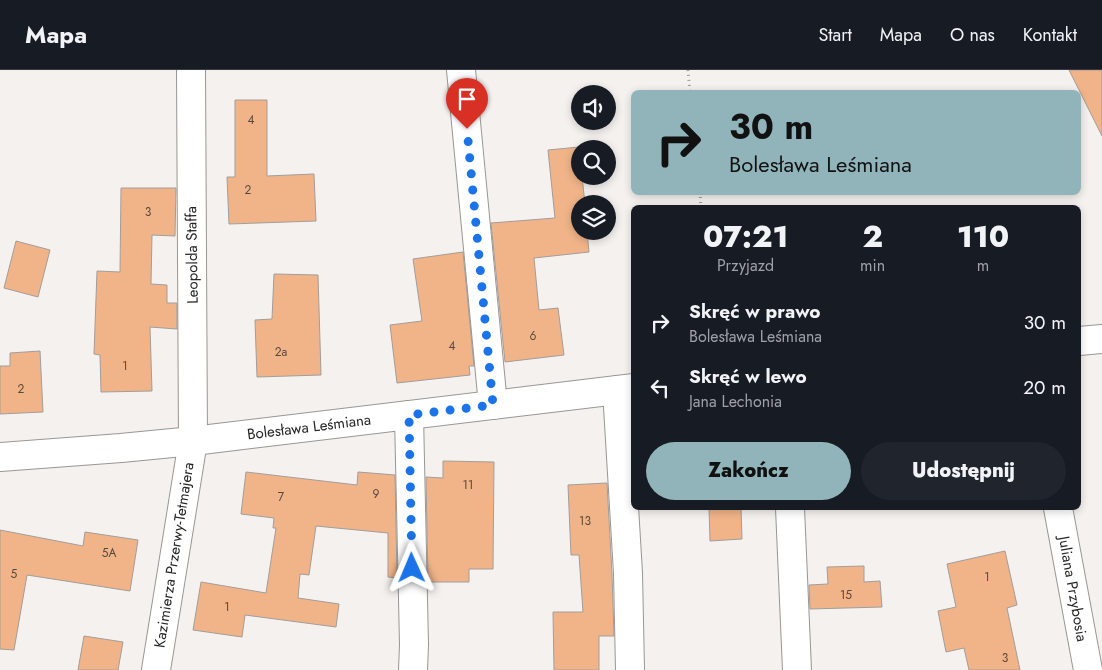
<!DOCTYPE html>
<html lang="pl">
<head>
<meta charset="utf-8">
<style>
  :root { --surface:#171b24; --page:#20242c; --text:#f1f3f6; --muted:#9ea1a6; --line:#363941; --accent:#90b4b9 }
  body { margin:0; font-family:Jost,sans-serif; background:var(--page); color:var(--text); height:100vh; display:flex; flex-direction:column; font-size:19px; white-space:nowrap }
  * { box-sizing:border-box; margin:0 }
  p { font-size:16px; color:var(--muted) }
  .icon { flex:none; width:28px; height:28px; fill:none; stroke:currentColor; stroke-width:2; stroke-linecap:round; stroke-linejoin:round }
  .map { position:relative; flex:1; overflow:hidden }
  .details { position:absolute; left:631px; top:135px; width:450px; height:305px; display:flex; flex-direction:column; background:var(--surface); border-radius:8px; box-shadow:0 2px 8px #0003 }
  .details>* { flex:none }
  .top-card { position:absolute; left:631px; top:20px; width:450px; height:105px; border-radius:8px; box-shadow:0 2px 8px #0003; background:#90b4b9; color:#111; overflow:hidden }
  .fabs { position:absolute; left:571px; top:15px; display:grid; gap:10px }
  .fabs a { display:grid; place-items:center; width:45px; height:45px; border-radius:50%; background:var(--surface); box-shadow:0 2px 8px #0003; font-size:25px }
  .pin { position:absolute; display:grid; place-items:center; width:42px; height:42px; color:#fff; margin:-51px -21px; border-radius:50% 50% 50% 0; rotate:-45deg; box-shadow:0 0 5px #0007 }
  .pin .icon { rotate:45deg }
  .me { position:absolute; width:55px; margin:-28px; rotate:359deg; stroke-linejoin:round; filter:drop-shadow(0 0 4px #0008) }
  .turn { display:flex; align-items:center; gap:18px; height:105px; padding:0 15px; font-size:22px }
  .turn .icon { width:65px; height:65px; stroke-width:2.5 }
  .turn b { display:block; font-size:35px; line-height:42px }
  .eta { display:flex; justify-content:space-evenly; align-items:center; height:85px; text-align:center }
  .eta b { font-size:30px; font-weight:800; line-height:35px }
  .action { display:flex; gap:10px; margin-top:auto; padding:10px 15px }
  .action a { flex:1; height:58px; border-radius:30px; background:var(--accent); color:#111; font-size:20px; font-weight:800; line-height:58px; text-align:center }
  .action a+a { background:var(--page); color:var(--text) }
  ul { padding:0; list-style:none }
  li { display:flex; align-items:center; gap:15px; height:65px; padding:0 15px }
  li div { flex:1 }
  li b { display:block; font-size:19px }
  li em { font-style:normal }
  header { display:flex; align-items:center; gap:30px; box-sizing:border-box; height:70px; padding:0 25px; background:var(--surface); border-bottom:1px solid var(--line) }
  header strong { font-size:24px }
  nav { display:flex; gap:28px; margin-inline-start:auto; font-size:18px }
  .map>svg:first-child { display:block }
</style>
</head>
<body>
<header>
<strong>Mapa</strong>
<nav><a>Start</a><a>Mapa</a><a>O nas</a><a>Kontakt</a></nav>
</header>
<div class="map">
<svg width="1102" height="600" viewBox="0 0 1102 600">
  <rect width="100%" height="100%" fill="#f5f1ee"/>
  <g fill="#f1b488" stroke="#a29d9b">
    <path d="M 1069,0 L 1102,0 L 1102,66 Z"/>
    <path d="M 235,30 L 267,30 L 267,106 L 314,104 L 316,151 L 229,154 L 227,107 L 235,107 Z"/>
    <path d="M 579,77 L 580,106 L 582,106 L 585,134 L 580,134 L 580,161 L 587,161 L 589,182 L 534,188 L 539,240 L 558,238 L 564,285 L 505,292 L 491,153 L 555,148 L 548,80 Z"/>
    <path d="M 121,118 L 176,118 L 175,166 L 152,165 L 151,214 L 167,215 L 167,233 L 177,233 L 177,259 L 150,257 L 152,321 L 101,322 L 100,285 L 94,284 L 97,201 L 120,202 Z"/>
    <path d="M 16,171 L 50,180 L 38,227 L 4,218 Z"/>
    <path d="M 463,182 L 474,296 L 469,296 L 470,305 L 397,313 L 390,255 L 422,251 L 413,189 Z"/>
    <path d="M 274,204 L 318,205 L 321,305 L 257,307 L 255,250 L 272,249 Z"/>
    <path d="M 40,281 L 43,342 L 0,344 L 0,296 L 10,296 L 10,283 Z"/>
    <path d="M 443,391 L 494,392 L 493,499 L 469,499 L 469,512 L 428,512 L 426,407 L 443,408 Z"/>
    <path d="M 246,402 L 357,415 L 358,402 L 395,405 L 397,508 L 388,507 L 388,463 L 316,456 L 309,505 L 300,504 L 298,528 L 339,534 L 336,557 L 245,545 L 242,567 L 193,560 L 201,512 L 266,523 L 276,458 L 273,458 L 274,448 L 241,444 Z"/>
    <path d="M 607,413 L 612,504 L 614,566 L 599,566 L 599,600 L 554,600 L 553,542 L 583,542 L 579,485 L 571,485 L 568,415 Z"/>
    <path d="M 709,438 L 741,438 L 742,469 L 710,471 Z"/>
    <path d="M 0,460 L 83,476 L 85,462 L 138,470 L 130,521 L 27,505 L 14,580 L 0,579 Z"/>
    <path d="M 1005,481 L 1017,535 L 1007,538 L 1020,600 L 969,600 L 964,578 L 946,582 L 938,541 L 956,537 L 947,494 Z"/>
    <path d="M 864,496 L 864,512 L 880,511 L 882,537 L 810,539 L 809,515 L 828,514 L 827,497 Z"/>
    <path d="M 84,566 L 123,572 L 118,600 L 78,600 Z"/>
  </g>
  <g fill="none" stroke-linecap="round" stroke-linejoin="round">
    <defs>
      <g id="street">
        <path d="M 461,0 L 493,335"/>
        <path d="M 1079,271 L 1102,269"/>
        <path d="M 617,320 L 628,503 L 630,600"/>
        <path d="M 409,345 L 414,575 L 413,600"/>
        <path d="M 0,387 L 121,378 L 193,371 L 634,318"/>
        <path d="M 790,438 L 797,600"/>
        <path d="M 1058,438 L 1088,600"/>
        <path d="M 156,600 L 193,371 L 191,0"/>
      </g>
    </defs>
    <use href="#street" stroke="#9a9693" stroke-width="30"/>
    <g stroke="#9c9997" stroke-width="3" stroke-dasharray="1 4" stroke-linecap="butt">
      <path d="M 688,0 L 690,22"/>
      <path d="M 700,122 L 701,138"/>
    </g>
    <use href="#street" stroke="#fff" stroke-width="28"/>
  </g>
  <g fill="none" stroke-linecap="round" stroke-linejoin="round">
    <path stroke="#1a73e8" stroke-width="9" stroke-dasharray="0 16.2" d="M 412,498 L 409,345 L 493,335 L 467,59"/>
  </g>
  <g text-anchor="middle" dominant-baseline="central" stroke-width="4" stroke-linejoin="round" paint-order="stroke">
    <g font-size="12" fill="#59493d">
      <text x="251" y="50">4</text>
      <text x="248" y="120">2</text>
      <text x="148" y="142">3</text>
      <text x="533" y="266">6</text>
      <text x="452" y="276">4</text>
      <text x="281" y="282">2a</text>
      <text x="125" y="296">1</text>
      <text x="21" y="319">2</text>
      <text x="468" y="415">11</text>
      <text x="376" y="424">9</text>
      <text x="281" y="427">7</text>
      <text x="585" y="451">13</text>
      <text x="109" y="483">5A</text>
      <text x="14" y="504">5</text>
      <text x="987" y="507">1</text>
      <text x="846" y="525">15</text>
      <text x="227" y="537">1</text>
      <text x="1005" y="588">3</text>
    </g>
    <g font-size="15" fill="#262524" stroke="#fff">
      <text transform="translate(192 185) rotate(-91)">Leopolda Staffa</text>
      <text transform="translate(309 357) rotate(-7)">Bolesława Leśmiana</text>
      <text transform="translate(174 485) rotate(-81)">Kazimierza Przerwy-Tetmajera</text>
      <text transform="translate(1073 519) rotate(80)">Juliana Przybosia</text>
    </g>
  </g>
</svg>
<div class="fabs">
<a><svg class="icon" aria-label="sound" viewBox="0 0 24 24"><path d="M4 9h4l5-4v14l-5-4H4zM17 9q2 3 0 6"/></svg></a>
<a><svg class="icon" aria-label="search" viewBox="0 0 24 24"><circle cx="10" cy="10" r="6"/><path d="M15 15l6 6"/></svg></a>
<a><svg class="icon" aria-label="layers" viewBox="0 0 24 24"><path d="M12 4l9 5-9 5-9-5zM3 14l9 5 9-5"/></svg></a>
</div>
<div class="pin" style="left:467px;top:59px;background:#d93025"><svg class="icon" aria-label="arrive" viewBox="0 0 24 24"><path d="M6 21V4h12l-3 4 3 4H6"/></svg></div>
<svg class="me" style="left:412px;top:498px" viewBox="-20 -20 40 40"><path d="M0-17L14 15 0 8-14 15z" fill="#1a73e8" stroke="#fff" stroke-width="4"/></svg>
<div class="top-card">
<div class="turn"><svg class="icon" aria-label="right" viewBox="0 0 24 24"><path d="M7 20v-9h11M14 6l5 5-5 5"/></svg><div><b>30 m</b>Bolesława Leśmiana</div></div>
</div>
<section class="details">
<div class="eta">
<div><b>07:21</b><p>Przyjazd</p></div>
<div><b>2</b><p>min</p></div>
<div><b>110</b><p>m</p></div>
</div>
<ul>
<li><svg class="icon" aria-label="right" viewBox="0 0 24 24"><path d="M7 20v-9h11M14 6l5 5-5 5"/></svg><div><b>Skręć w prawo</b><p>Bolesława Leśmiana</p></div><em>30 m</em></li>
<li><svg class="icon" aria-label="left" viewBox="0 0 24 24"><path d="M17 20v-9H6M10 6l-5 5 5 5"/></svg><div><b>Skręć w lewo</b><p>Jana Lechonia</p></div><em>20 m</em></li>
</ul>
<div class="action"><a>Zakończ</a><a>Udostępnij</a></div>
</section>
</div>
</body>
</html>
